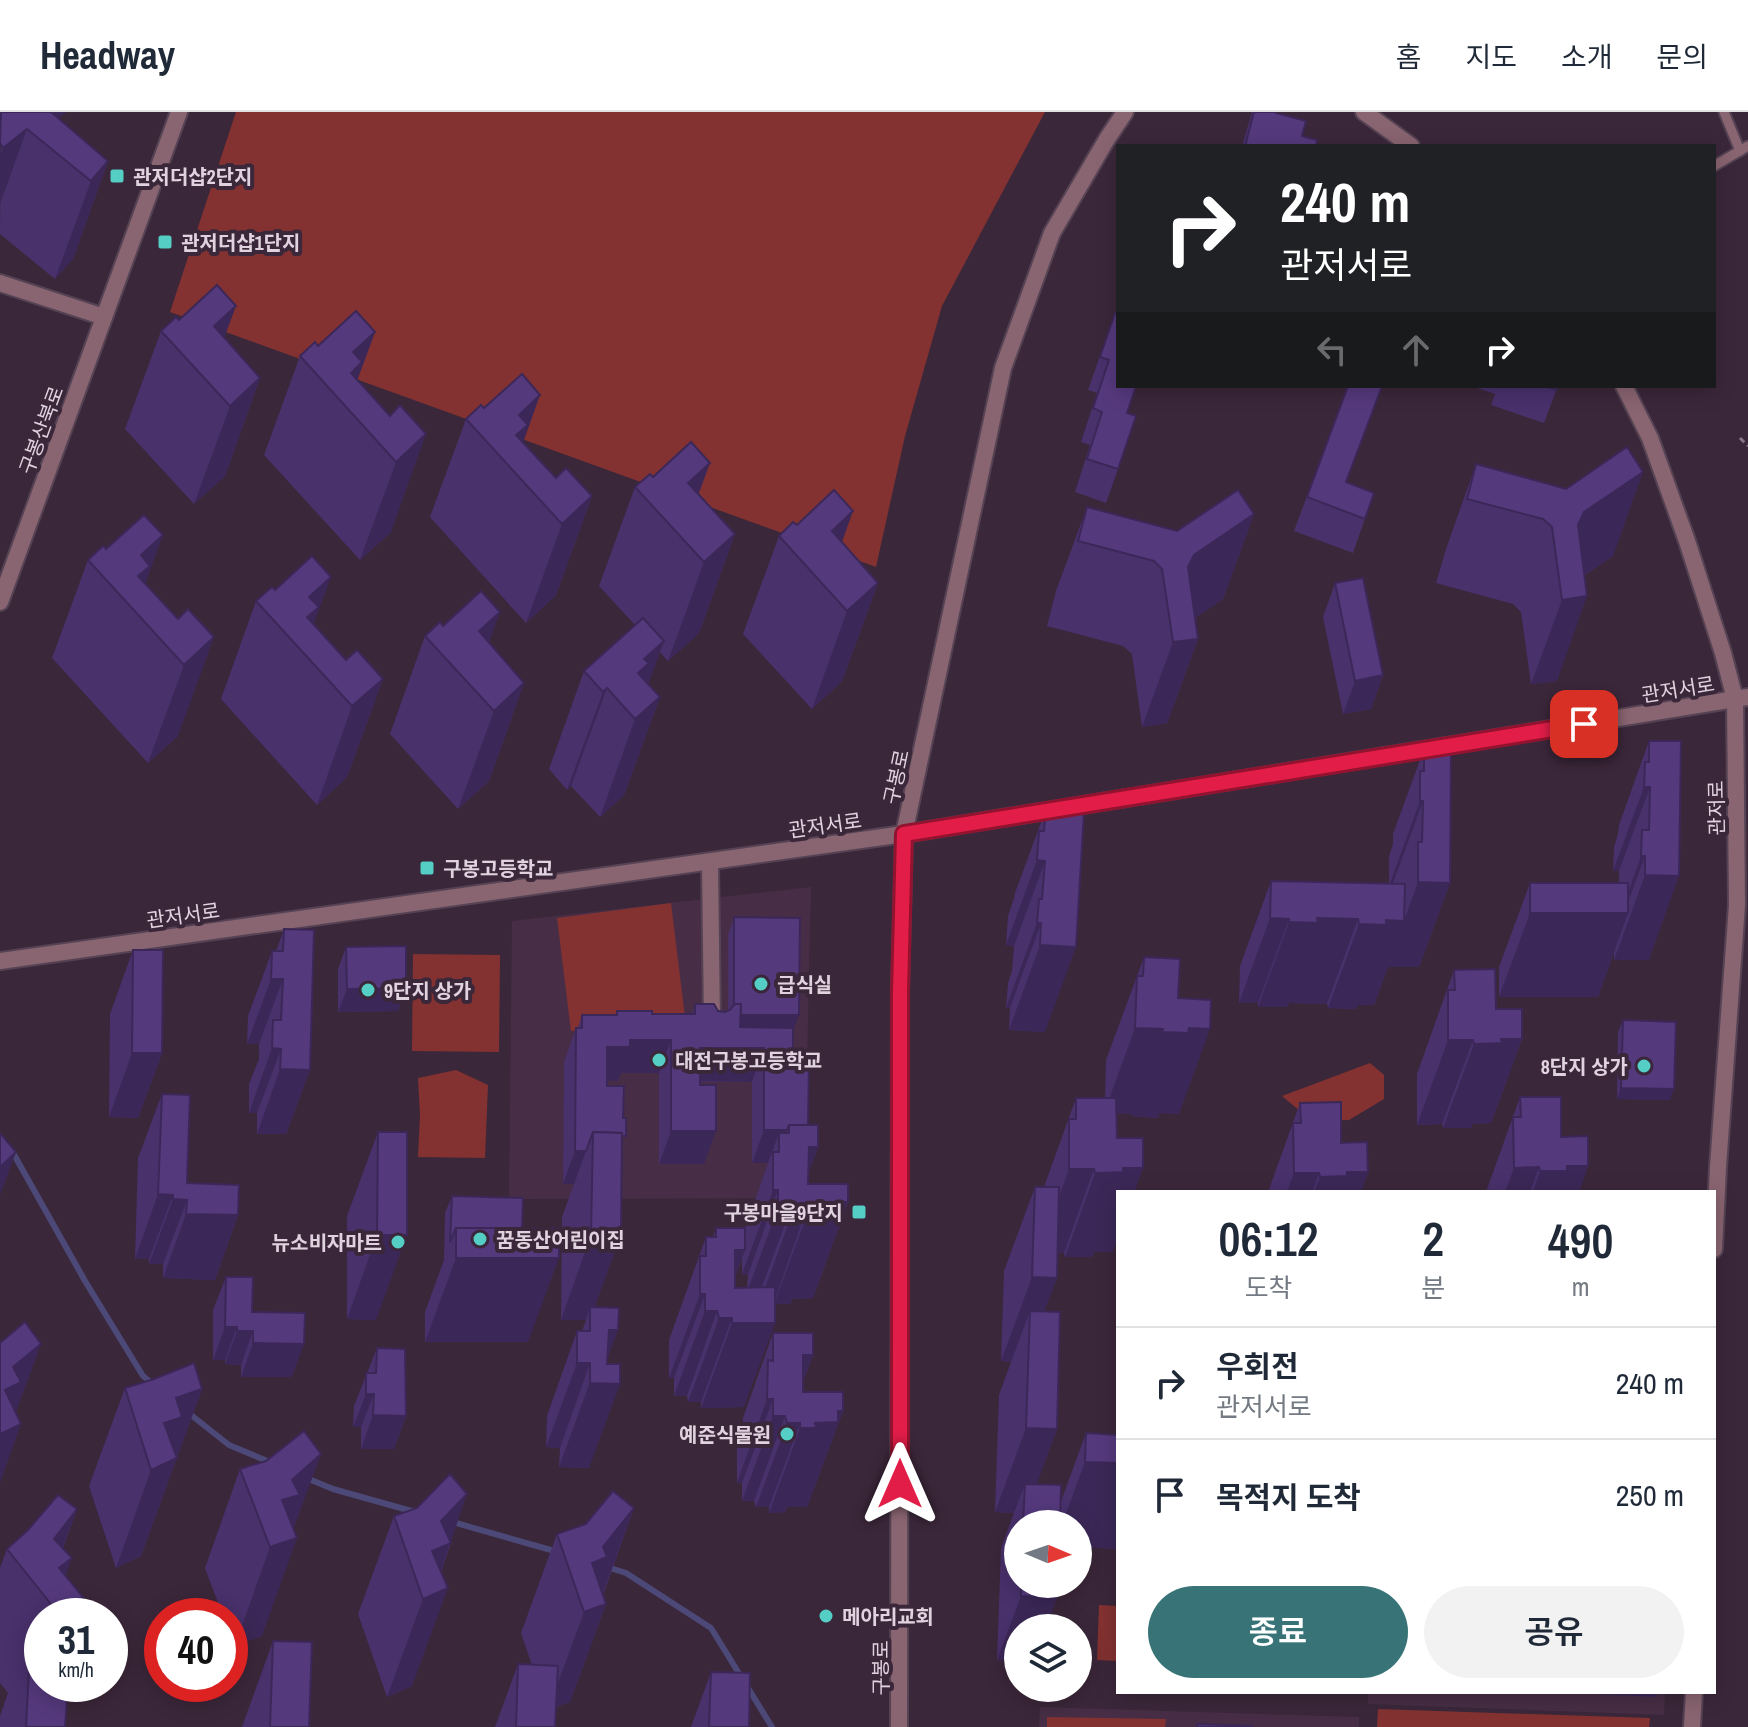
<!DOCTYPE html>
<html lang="ko">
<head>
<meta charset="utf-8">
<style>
  :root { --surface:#fff; --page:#f2f2f3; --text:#1f2937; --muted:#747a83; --line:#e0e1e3; --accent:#377377 }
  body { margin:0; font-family:"Archivo Narrow","Noto Sans KR",sans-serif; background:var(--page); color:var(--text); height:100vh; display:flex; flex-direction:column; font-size:30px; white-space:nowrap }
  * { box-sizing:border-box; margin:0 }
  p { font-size:26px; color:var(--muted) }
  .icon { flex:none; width:44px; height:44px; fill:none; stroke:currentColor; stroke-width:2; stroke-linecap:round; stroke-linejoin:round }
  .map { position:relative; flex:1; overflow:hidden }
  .panel { position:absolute; left:1116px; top:1078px; width:600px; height:504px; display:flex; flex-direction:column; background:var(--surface); border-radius:0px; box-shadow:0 4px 20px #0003 }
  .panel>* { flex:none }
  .hud { position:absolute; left:1116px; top:32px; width:600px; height:244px; border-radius:0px; box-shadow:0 4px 20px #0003; background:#202124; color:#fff; overflow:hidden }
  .needle { width:52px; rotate:92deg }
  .buttons { position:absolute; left:1004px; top:1398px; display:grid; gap:16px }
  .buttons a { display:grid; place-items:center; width:88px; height:88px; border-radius:50%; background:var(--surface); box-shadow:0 4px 20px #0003; font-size:40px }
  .speed { position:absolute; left:24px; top:1486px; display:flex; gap:16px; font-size:40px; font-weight:700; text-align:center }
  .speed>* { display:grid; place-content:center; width:104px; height:104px; border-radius:50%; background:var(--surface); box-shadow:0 4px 20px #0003; line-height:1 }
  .speed small { font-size:20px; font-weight:400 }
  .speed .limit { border:12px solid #d22; background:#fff; color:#111 }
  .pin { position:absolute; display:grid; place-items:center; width:68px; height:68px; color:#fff; margin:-34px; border-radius:16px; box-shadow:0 4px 12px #0006 }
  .me { position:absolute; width:88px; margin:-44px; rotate:0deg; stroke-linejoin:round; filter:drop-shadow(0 0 6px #0008) }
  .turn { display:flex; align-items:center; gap:28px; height:168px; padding:0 32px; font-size:36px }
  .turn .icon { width:104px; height:104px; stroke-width:2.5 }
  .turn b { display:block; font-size:56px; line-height:68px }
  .lanes { display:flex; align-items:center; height:76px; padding:0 32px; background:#0003; justify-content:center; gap:40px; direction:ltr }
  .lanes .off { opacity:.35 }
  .eta { display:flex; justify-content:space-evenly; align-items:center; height:136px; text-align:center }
  .eta b { font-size:48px; font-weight:600; line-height:56px }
  .action { display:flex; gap:16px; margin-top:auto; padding:16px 32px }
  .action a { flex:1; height:92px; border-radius:48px; background:var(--accent); color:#fff; font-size:32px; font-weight:600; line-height:92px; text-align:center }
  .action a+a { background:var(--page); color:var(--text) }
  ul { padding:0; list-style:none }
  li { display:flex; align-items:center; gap:24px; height:112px; padding:0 32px; border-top:2px solid var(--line) }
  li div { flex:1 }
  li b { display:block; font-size:30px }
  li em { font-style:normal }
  header { display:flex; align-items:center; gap:48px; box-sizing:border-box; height:112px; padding:0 40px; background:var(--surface); border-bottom:2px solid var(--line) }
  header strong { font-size:38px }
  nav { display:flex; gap:44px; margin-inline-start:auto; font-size:28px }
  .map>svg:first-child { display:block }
</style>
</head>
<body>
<header>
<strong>Headway</strong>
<nav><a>홈</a><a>지도</a><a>소개</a><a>문의</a></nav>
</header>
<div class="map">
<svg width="1748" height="1615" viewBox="0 0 1748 1615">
  <rect width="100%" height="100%" fill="#3b273a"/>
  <g fill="#472e46">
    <path d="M 811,775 L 804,1086 L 509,1087 L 512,809 Z"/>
    <path d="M 1368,1580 L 1665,1580 L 1664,1603 L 1368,1592 Z"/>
    <path d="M 1040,1595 L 1359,1605 L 1359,1615 L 1039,1615 Z"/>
  </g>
  <g fill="#833231">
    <path d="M 236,0 L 1045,0 L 942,194 L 905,324 L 876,455 L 170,200 Z"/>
    <path d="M 671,791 L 685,905 L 571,919 L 557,806 Z"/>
    <path d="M 413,842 L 500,843 L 499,940 L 412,939 Z"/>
    <path d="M 1370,951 L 1384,963 L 1384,987 L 1349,1008 L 1312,1009 L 1282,984 Z"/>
    <path d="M 456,958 L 488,973 L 485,1046 L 418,1045 L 420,1003 L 418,966 Z"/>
    <path d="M 1099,1493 L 1118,1494 L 1118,1549 L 1097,1548 Z"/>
    <path d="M 1378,1597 L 1650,1606 L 1649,1615 L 1377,1615 Z"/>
    <path d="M 1047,1605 L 1166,1607 L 1165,1615 L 1047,1615 Z"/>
  </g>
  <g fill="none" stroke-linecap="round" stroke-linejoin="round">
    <g stroke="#4c4878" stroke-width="6">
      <path d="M 12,1039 L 85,1169 L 143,1264 L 153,1272"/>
      <path d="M 186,1299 L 229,1333 L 272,1351"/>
      <path d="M 304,1365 L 333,1377 L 415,1400"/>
      <path d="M 449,1409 L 558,1440"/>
      <path d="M 607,1455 L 626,1461 L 711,1516 L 772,1615"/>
    </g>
    <defs>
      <g id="service">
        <path d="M 1724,0 L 1740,39"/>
        <path d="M 1714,54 L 1748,34"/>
      </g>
      <g id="minor">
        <path d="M 0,171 L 104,205"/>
        <path d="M 710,750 L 712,912"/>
        <path d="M 0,849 L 904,722 L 1748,585"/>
      </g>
      <g id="tertiary">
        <path d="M 1364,0 L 1411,34"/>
        <path d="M 1624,274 L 1650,326 L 1687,429 L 1723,541 L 1735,587 L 1737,793 L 1718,1055 L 1714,1137"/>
        <path d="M 0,490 L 179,0"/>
        <path d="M 899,1615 L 900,880 L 904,722 L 1003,256 L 1052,121 L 1107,27 L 1125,0"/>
        <path d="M 1692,1615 L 1694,1580"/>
      </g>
    </defs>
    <use href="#service" stroke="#554354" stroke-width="13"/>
    <use href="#minor" stroke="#554354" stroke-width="20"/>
    <use href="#tertiary" stroke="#554354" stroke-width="20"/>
    <path stroke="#877686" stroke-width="3" stroke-dasharray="6 4" stroke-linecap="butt" d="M 1740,326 L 1748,334"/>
    <use href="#service" stroke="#896471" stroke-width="9"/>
    <use href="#minor" stroke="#896471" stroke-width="16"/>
    <use href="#tertiary" stroke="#896471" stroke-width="16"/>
  </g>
  <g fill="#49316c" fill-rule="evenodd">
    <path d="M 1,0 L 66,0 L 58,6 L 108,49 L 73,147 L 55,167 L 0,122 Z"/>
    <path d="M 1252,0 L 1276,0 L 1302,24 L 1316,34 L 1242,34 Z"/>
    <path d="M 1115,201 L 1127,301 L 1118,357 L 1106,391 L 1075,380 L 1090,333 L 1081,330 L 1097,281 L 1088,278 Z"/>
    <path d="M 179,208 L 224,226 L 260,266 L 225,364 L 194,392 L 125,317 L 161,219 Z"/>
    <path d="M 375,220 L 357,268 L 390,304 L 400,293 L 391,420 L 360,448 L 264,343 L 300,244 L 318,234 Z"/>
    <path d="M 1348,274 L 1346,370 L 1374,381 L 1353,441 L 1294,419 Z"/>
    <path d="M 1471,274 L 1558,274 L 1544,311 L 1491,293 L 1495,282 Z"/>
    <path d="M 466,307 L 523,330 L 556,366 L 592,384 L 556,483 L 526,511 L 430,405 Z"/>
    <path d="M 1476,352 L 1613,444 L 1585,463 L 1557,569 L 1531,572 L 1521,500 L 1513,492 L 1436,471 L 1446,437 Z"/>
    <path d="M 653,365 L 699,382 L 735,422 L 699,521 L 668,549 L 660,540 L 648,572 L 660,585 L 624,683 L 600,705 L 571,674 L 567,678 L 549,657 L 584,559 L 635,513 L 599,474 L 635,375 Z"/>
    <path d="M 1087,395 L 1177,419 L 1254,402 L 1223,487 L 1195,506 L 1198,527 L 1167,611 L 1142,615 L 1132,542 L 1123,534 L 1047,514 L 1056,479 Z"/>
    <path d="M 797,413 L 878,471 L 842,569 L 812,597 L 743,522 L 779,424 Z"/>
    <path d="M 88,448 L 145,472 L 178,507 L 188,497 L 178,624 L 148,651 L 52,546 Z"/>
    <path d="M 1335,471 L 1383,563 L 1371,597 L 1343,602 L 1323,505 Z"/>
    <path d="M 256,489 L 314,513 L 346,548 L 383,567 L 347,665 L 317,693 L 221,587 Z"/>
    <path d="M 443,514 L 489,531 L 524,571 L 489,669 L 458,697 L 390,622 L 425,524 Z"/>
    <path d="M 1649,629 L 1681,629 L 1649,848 L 1614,848 L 1614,840 L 1598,885 L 1499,885 L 1499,855 L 1530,771 L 1619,771 L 1619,759 L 1613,759 L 1614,735 L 1618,722 L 1619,713 Z"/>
    <path d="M 1424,637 L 1450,771 L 1419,855 L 1388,855 L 1374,893 L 1357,893 L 1356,897 L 1328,896 L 1327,892 L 1289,891 L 1287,895 L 1258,895 L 1258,891 L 1239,891 L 1240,854 L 1271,769 L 1389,772 L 1389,744 L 1393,732 L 1393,722 Z"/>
    <path d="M 1046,697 L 1045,920 L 1009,918 L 1010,896 L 1006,896 L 1008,871 L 1012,859 L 1014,834 L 1006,833 L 1008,804 L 1014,786 L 1015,781 Z"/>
    <path d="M 734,805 L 793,920 L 793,949 L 808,1013 L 818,1035 L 808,1062 L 808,1072 L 848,1090 L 813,1186 L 792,1187 L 790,1192 L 775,1192 L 744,1295 L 701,1296 L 701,1290 L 688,1290 L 687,1284 L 674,1284 L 674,1266 L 669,1266 L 669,1228 L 706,1125 L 713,1125 L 716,1116 L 745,1117 L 768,1051 L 752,1051 L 752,970 L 700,970 L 704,1052 L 659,1052 L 659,961 L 621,961 L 618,969 L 607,968 L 607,974 L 621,1037 L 595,1195 L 608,1246 L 589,1356 L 559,1355 L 560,1336 L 546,1335 L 547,1304 L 577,1219 L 582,1219 L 586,1208 L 561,1208 L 562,1105 L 574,1072 L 563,1072 L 564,950 L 576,916 L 578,916 L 582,903 L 615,903 L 617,899 L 652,902 L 692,902 L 695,892 L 725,900 L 728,899 L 728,823 ZM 742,1146 L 742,1162 L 748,1163 L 747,1175 L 735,1176 L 735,1165 Z"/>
    <path d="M 284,817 L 310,958 L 286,1022 L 257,1022 L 257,1001 L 249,1001 L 249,972 L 259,947 L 259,932 L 247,932 L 248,904 L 272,839 L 276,839 Z"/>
    <path d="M 346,835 L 406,876 L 398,899 L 338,900 L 338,857 Z"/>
    <path d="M 133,838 L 162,941 L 138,1006 L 109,1005 L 110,902 Z"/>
    <path d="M 1144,845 L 1178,886 L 1179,1002 L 1159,1001 L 1158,1006 L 1131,1004 L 1132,1002 L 1117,1001 L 1117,1026 L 1143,1056 L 1134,1080 L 1118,1080 L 1118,1125 L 1112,1140 L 1094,1140 L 1092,1145 L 1065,1145 L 1064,1141 L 1057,1141 L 1044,1200 L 1057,1317 L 1036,1372 L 1060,1392 L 1086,1321 L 1118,1323 L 1118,1437 L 1078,1435 L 1078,1412 L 1018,1412 L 1018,1472 L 1057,1472 L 1057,1485 L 1046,1516 L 1018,1516 L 1018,1549 L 997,1548 L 1001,1436 L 1014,1401 L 995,1400 L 999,1283 L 1011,1250 L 1001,1249 L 1004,1159 L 1035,1075 L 1044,1075 L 1076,986 L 1105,986 L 1106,948 Z"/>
    <path d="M 1454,858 L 1496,897 L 1522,927 L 1491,1011 L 1472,1012 L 1471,1016 L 1443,1016 L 1442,1012 L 1417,1013 L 1417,962 Z"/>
    <path d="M 1623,908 L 1670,988 L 1617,987 L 1618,920 Z"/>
    <path d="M 162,982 L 187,1071 L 238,1103 L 215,1168 L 163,1166 L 163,1152 L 149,1152 L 149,1147 L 135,1147 L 138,1046 Z"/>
    <path d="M 1520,985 L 1561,1025 L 1588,1054 L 1579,1080 L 1486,1080 Z"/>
    <path d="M 1300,991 L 1341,1031 L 1368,1060 L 1361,1080 L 1268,1080 Z"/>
    <path d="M 378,1020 L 407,1020 L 376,1208 L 347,1207 L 347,1104 Z"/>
    <path d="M 452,1084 L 522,1116 L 528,1230 L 425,1230 L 425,1200 L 444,1148 L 445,1101 Z"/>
    <path d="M 226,1165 L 252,1200 L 292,1265 L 241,1265 L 241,1253 L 225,1252 L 225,1248 L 213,1248 L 213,1198 Z"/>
    <path d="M 773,1221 L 813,1243 L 803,1270 L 803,1280 L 843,1299 L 807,1395 L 787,1395 L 785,1400 L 769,1401 L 769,1395 L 756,1395 L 754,1389 L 742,1389 L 742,1371 L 737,1371 L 737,1333 L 743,1318 L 743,1306 Z"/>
    <path d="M 377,1236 L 406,1304 L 394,1337 L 361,1337 L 361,1315 L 353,1315 L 354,1294 Z"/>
    <path d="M 125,1276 L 202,1277 L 141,1444 L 116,1456 L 89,1374 Z"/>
    <path d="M 240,1357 L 294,1416 L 262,1524 L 235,1533 L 230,1521 L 230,1504 L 223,1504 L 205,1456 Z"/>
    <path d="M 634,1396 L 603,1483 L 606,1492 L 570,1590 L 556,1595 L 555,1615 L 495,1615 L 518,1552 L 532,1553 L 521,1521 L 557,1422 Z"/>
    <path d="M 77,1397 L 63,1436 L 65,1464 L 76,1504 L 42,1504 L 42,1572 L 65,1615 L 0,1615 L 0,1604 L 8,1581 L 0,1571 L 0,1456 L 7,1437 Z"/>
    <path d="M 394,1404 L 450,1429 L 451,1431 L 441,1460 L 412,1574 L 387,1585 L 358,1502 Z"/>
    <path d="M 273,1529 L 309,1615 L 242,1615 Z"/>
    <path d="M 711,1560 L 749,1615 L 691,1615 Z"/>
  </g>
  <g fill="#3c2858">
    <path d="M 54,0 L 66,0 L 48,16 Z"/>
    <path d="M 27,17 L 0,92 L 0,44 L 3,36 Z"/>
    <path d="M 108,49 L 73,147 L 55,167 L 91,69 Z"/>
    <path d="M 236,194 L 208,270 L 214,214 Z"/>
    <path d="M 375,220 L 347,296 L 353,240 Z"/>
    <path d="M 260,266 L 225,364 L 194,392 L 230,294 Z"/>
    <path d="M 540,283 L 513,359 L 519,303 Z"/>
    <path d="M 426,322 L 391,420 L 360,448 L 396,350 Z"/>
    <path d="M 710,351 L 682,427 L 688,371 Z"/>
    <path d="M 1643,360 L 1613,444 L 1561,479 L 1578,413 L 1584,400 Z"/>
    <path d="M 592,384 L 556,483 L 526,511 L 562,412 Z"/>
    <path d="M 853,399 L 826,475 L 832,419 Z"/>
    <path d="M 1254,402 L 1223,487 L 1171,522 L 1188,455 L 1194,443 Z"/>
    <path d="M 735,422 L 699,521 L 668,549 L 704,450 Z"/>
    <path d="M 163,423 L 135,500 L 141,443 Z"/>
    <path d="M 331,465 L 303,541 L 309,485 Z"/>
    <path d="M 878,471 L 842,569 L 812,597 L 847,499 Z"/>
    <path d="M 1587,484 L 1557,569 L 1531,572 L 1562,488 Z"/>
    <path d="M 500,500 L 473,576 L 479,519 Z"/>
    <path d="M 214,525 L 178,624 L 148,651 L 184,553 Z"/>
    <path d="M 1198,527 L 1167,611 L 1142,615 L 1173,530 Z"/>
    <path d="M 664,529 L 636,607 L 660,585 L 624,683 L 600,705 L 635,607 L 638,561 L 644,547 Z"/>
    <path d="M 1383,563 L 1371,597 L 1343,602 L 1355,569 Z"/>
    <path d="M 383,567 L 347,665 L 317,693 L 352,594 Z"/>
    <path d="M 524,571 L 489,669 L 458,697 L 494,599 Z"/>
    <path d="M 607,576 L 571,674 L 567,678 L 603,580 Z"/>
    <path d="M 1644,675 L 1650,675 L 1619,759 L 1613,759 Z"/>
    <path d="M 1420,689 L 1423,689 L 1392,774 L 1389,774 Z"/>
    <path d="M 1641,744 L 1645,744 L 1624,801 L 1628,801 L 1598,885 L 1499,885 L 1530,801 L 1621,801 Z"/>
    <path d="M 1037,748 L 1045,749 L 1014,834 L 1006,833 Z"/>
    <path d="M 1645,763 L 1679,764 L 1649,848 L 1614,848 Z"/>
    <path d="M 1418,770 L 1450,771 L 1419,855 L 1388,855 L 1374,893 L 1357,893 L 1356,897 L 1328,896 L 1359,812 L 1386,808 L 1404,809 Z"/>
    <path d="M 1270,806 L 1289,807 L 1258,891 L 1239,891 Z"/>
    <path d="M 1317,806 L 1358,807 L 1327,892 L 1289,891 L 1287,895 L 1258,895 L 1289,810 Z"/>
    <path d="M 1037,811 L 1041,811 L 1010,896 L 1006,896 Z"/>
    <path d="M 1040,833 L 1076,835 L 1045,920 L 1009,918 Z"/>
    <path d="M 271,867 L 283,867 L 259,932 L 247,932 Z"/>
    <path d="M 406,876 L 398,899 L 338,900 L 347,877 Z"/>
    <path d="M 734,903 L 799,903 L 793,920 L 728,920 Z"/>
    <path d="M 1135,916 L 1210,917 L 1179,1002 L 1159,1001 L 1158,1006 L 1131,1004 L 1132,1002 L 1104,1001 Z"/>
    <path d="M 1501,927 L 1522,927 L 1491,1011 L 1472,1012 L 1471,1016 L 1443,1016 L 1474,932 Z"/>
    <path d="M 630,928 L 671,928 L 659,961 L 621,961 L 618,969 L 595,968 L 607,935 Z"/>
    <path d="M 1448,928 L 1473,928 L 1442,1012 L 1417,1013 Z"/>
    <path d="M 272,936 L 281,937 L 257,1001 L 249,1001 Z"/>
    <path d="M 700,936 L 764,936 L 752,970 L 688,969 Z"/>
    <path d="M 132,941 L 162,941 L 138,1006 L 109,1005 Z"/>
    <path d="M 280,957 L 310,958 L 286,1022 L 257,1022 Z"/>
    <path d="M 1621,976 L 1674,977 L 1670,988 L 1617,987 Z"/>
    <path d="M 764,1018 L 787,1018 L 775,1051 L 779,1040 L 779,1021 L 768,1051 L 752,1051 Z"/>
    <path d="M 671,1019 L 716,1019 L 704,1052 L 659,1052 Z"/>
    <path d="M 809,1035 L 818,1035 L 794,1102 L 805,1102 L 775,1187 L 761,1187 L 792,1102 L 791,1096 L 760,1180 L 747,1180 L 778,1096 Z"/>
    <path d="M 575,1039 L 586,1039 L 574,1072 L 563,1072 Z"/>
    <path d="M 16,1040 L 0,1083 L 0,1055 Z"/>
    <path d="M 1567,1054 L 1588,1054 L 1579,1080 L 1533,1080 L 1540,1059 Z"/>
    <path d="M 1539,1055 L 1530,1080 L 1505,1080 L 1514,1056 Z"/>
    <path d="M 1123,1056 L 1143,1056 L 1134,1080 L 1118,1080 L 1118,1125 L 1112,1140 L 1094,1140 L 1092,1145 L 1065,1145 L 1095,1061 Z"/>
    <path d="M 1069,1057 L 1094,1057 L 1064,1141 L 1039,1141 Z"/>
    <path d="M 1347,1060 L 1368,1060 L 1361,1080 L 1314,1080 L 1320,1065 Z"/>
    <path d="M 1294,1061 L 1319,1061 L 1312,1080 L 1287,1080 Z"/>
    <path d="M 773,1078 L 778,1078 L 748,1163 L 742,1162 Z"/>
    <path d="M 158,1082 L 173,1083 L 149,1147 L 135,1147 Z"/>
    <path d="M 173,1087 L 187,1088 L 163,1152 L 149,1152 Z"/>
    <path d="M 843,1090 L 848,1090 L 813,1186 L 792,1187 L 790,1192 L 774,1192 L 805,1108 L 821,1102 Z"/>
    <path d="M 186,1102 L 238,1103 L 215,1168 L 163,1166 Z"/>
    <path d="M 377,1123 L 407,1123 L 376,1208 L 347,1207 Z"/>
    <path d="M 591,1123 L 621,1123 L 590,1208 L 590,1195 L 586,1208 L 561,1208 Z"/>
    <path d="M 735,1138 L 745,1138 L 720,1206 L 732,1206 L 701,1290 L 688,1290 L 719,1206 L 717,1199 L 687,1284 L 674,1284 L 705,1199 Z"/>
    <path d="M 456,1146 L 559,1146 L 528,1230 L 425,1230 Z"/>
    <path d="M 1032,1165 L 1057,1166 L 1028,1243 L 1030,1199 L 1011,1250 L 1001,1249 Z"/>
    <path d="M 700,1182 L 705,1182 L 674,1266 L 669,1266 Z"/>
    <path d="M 732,1211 L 775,1211 L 744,1295 L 701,1296 Z"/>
    <path d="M 225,1215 L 237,1215 L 225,1248 L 213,1248 Z"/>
    <path d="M 609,1218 L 618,1218 L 599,1271 L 620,1272 L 589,1356 L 559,1355 Z"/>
    <path d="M 237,1219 L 253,1219 L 241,1253 L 225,1252 Z"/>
    <path d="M 253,1231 L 304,1232 L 292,1265 L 241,1265 Z"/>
    <path d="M 41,1232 L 10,1316 L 21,1312 L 0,1371 L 0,1291 L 13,1255 Z"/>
    <path d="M 803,1243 L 813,1243 L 788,1311 L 800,1311 L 769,1395 L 756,1395 L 787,1311 L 785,1304 L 754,1389 L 742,1389 L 773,1304 Z"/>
    <path d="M 577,1251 L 590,1251 L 560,1336 L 546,1335 Z"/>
    <path d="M 202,1277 L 141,1444 L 116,1456 L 151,1358 L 164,1311 L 176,1286 Z"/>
    <path d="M 366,1282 L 374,1282 L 361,1315 L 353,1315 Z"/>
    <path d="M 767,1287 L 773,1287 L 742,1371 L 737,1371 Z"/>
    <path d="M 838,1299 L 843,1299 L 807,1395 L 787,1395 L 785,1400 L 769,1401 L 800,1316 L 815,1311 Z"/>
    <path d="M 373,1303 L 406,1304 L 394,1337 L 361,1337 Z"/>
    <path d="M 1026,1316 L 1057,1317 L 1026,1401 L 1025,1372 L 1014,1401 L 995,1400 Z"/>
    <path d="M 321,1342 L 289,1429 L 297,1426 L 262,1524 L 235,1533 L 270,1435 L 282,1388 L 292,1368 Z"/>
    <path d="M 1085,1350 L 1118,1351 L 1118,1437 L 1078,1435 L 1078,1412 L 1062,1412 Z"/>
    <path d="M 467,1382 L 433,1482 L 448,1476 L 412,1574 L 387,1585 L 423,1487 L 418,1472 L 441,1409 Z"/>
    <path d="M 634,1396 L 598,1494 L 606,1492 L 570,1590 L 548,1598 L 584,1500 L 592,1451 L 603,1435 Z"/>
    <path d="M 77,1397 L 45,1484 L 54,1427 Z"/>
    <path d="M 72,1446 L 54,1495 L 59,1456 Z"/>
    <path d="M 1021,1484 L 1057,1485 L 1046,1516 L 1018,1516 L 1018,1549 L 997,1548 Z"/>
    <path d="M 83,1485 L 76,1504 L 58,1504 L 59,1502 Z"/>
    <path d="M 1559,1580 L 1658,1580 L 1656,1585 Z"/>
  </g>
  <g fill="#55397d" stroke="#3c2858" stroke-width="2">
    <path d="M 1,0 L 51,0 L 108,49 L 91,69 L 27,17 L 3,36 L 0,31 Z"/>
    <path d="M 1254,0 L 1276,0 L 1276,1 L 1306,9 L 1302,24 L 1317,28 L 1316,34 L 1245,34 Z"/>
    <path d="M 217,173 L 236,194 L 214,214 L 260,266 L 230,294 L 161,219 L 176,205 L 179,208 Z"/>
    <path d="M 356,199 L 375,220 L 353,240 L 362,250 L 351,261 L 390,304 L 400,293 L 426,322 L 396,350 L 300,244 L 315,230 L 318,234 Z"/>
    <path d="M 1115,201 L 1118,202 L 1118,274 L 1136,274 L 1127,301 L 1136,304 L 1118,357 L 1087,347 L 1102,300 L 1093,296 L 1109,248 L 1100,245 Z"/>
    <path d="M 522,262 L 540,283 L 519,303 L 528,313 L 516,323 L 556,366 L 566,356 L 592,384 L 562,412 L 466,307 L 481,293 L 484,296 Z"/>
    <path d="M 1348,274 L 1382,274 L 1346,370 L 1374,381 L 1365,407 L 1307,385 Z"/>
    <path d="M 1545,274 L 1558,274 L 1556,278 Z"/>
    <path d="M 691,330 L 710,351 L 688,371 L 735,422 L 704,450 L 635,375 L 650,362 L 653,365 Z"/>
    <path d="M 1627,335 L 1643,360 L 1584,400 L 1578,413 L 1587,484 L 1562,488 L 1552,415 L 1543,407 L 1467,387 L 1476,352 L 1566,377 Z"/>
    <path d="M 834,378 L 853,399 L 832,419 L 878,471 L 847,499 L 779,424 L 793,410 L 797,413 Z"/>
    <path d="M 1238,378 L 1254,402 L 1194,443 L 1188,455 L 1198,527 L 1173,530 L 1162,457 L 1154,449 L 1078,429 L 1087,395 L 1177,419 Z"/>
    <path d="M 144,403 L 163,423 L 141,443 L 150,454 L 138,464 L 178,507 L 188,497 L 214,525 L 184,553 L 88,448 L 103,434 L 106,437 Z"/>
    <path d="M 312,444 L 331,465 L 309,485 L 319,495 L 307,505 L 346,548 L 357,538 L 383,567 L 352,594 L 256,489 L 272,475 L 275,478 Z"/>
    <path d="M 1363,466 L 1383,563 L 1355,569 L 1335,471 Z"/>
    <path d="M 481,479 L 500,500 L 479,519 L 524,571 L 494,599 L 425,524 L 440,510 L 443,514 Z"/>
    <path d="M 643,506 L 664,529 L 644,547 L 649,551 L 638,561 L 660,585 L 635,607 L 607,576 L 603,580 L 584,559 Z"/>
    <path d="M 1649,629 L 1681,629 L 1679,764 L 1645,763 L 1645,744 L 1641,744 L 1642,718 L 1649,718 L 1650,675 L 1644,675 L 1645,650 L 1649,650 Z"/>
    <path d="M 1424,637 L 1451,637 L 1450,771 L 1418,770 L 1418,730 L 1422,730 L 1423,689 L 1420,689 L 1420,659 L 1424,659 Z"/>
    <path d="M 1046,697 L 1084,699 L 1076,835 L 1040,833 L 1041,811 L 1037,811 L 1039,787 L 1042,787 L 1045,749 L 1037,748 L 1039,719 L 1044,719 Z"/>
    <path d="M 1271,769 L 1405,772 L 1404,809 L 1386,808 L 1386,813 L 1359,812 L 1358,807 L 1317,806 L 1318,811 L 1289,810 L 1289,807 L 1270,806 Z"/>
    <rect x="1530" y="771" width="98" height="30"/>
    <path d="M 734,805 L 800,806 L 799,903 L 740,903 L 741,892 L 734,893 Z"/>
    <path d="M 284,817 L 314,818 L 310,958 L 280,957 L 281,937 L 272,936 L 273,908 L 281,908 L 283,867 L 271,867 L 272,839 L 283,839 Z"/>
    <path d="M 406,834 L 406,876 L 347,877 L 346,835 Z"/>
    <path d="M 133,838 L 163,838 L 162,941 L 132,941 Z"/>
    <path d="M 1144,845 L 1180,847 L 1178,886 L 1211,888 L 1210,917 L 1189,916 L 1188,921 L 1162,920 L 1163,917 L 1135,916 L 1137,864 L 1143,864 Z"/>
    <path d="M 1495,857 L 1496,897 L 1522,897 L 1522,927 L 1501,927 L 1502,931 L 1474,932 L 1473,928 L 1448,928 L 1448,878 L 1455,878 L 1454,858 Z"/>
    <path d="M 695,892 L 714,892 L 718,899 L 725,900 L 730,898 L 735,892 L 741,892 L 740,915 L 793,916 L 793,949 L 809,949 L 808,1013 L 789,1013 L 787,1018 L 764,1018 L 764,936 L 700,936 L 700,973 L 716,973 L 716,1019 L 671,1019 L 671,928 L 630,928 L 630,935 L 607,935 L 607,974 L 624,974 L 623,1006 L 626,1006 L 626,1024 L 622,1024 L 622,1021 L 593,1020 L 586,1039 L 575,1039 L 576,916 L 582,916 L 582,903 L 617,903 L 617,899 L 652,899 L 652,902 L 695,902 Z"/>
    <path d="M 1623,908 L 1676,910 L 1674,977 L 1621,976 Z"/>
    <path d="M 162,982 L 190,983 L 187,1071 L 239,1073 L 238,1103 L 186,1102 L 187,1088 L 173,1087 L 173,1083 L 158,1082 Z"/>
    <path d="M 1520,985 L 1561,985 L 1561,1025 L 1588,1024 L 1588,1054 L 1567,1054 L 1567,1059 L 1540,1059 L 1539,1055 L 1514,1056 L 1513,1005 L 1521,1005 Z"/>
    <path d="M 1076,986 L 1116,986 L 1117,1026 L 1143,1026 L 1143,1056 L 1123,1056 L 1123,1060 L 1095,1061 L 1094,1057 L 1069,1057 L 1069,1007 L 1076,1007 Z"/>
    <path d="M 1341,990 L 1341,1031 L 1367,1030 L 1368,1060 L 1347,1060 L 1347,1064 L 1320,1065 L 1319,1061 L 1294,1061 L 1293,1011 L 1301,1011 L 1300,991 Z"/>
    <path d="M 789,1013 L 818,1013 L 818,1035 L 809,1035 L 808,1072 L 848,1072 L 848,1090 L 843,1090 L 844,1102 L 821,1102 L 821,1107 L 805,1108 L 805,1102 L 792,1102 L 791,1096 L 778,1096 L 778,1078 L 773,1078 L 773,1040 L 779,1040 L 779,1021 L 789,1021 Z"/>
    <path d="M 378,1020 L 407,1020 L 407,1123 L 377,1123 Z"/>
    <path d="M 593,1020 L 622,1021 L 621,1123 L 591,1123 Z"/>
    <path d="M 0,1021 L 16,1040 L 0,1055 Z"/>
    <path d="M 1035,1075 L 1059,1075 L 1057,1166 L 1032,1165 Z"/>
    <path d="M 452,1084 L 523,1086 L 522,1116 L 456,1116 L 450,1130 Z"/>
    <rect x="456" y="1116" width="103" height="30"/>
    <path d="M 716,1116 L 745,1116 L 745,1138 L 735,1138 L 735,1176 L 775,1175 L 775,1211 L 732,1211 L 732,1206 L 719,1206 L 717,1199 L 705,1199 L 705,1182 L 700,1182 L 700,1144 L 706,1144 L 706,1125 L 716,1125 Z"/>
    <path d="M 226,1165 L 253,1165 L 252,1200 L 305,1201 L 304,1232 L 253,1231 L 253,1219 L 237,1219 L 237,1215 L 225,1215 Z"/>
    <path d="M 590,1195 L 619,1196 L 618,1218 L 609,1218 L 607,1252 L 620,1252 L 620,1272 L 590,1271 L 590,1251 L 577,1251 L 577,1219 L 590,1219 Z"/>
    <path d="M 1030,1199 L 1060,1200 L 1057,1317 L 1026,1316 Z"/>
    <path d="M 25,1210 L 41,1232 L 13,1255 L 21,1270 L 5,1278 L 21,1312 L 0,1322 L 0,1231 Z"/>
    <path d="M 773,1221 L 813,1221 L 813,1243 L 803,1243 L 803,1280 L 843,1280 L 843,1299 L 838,1299 L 838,1310 L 815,1311 L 816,1316 L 800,1316 L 800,1311 L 787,1311 L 785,1304 L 773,1304 L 773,1287 L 767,1287 L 768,1248 L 773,1249 Z"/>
    <path d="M 377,1236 L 405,1237 L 406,1304 L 373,1303 L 374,1282 L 366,1282 L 366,1261 L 376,1261 Z"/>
    <path d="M 194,1251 L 202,1277 L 176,1286 L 182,1305 L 164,1311 L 177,1346 L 151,1358 L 125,1276 L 154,1267 Z"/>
    <path d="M 304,1319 L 321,1342 L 292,1368 L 300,1383 L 282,1388 L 297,1426 L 270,1435 L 240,1357 L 266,1349 Z"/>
    <path d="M 1086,1321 L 1118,1323 L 1118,1351 L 1085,1350 Z"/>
    <path d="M 450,1362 L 467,1382 L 441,1409 L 451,1431 L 432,1439 L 448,1476 L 423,1487 L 394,1404 L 417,1396 Z"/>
    <path d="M 1025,1372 L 1061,1373 L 1060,1412 L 1023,1412 Z"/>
    <path d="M 613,1379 L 634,1396 L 603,1435 L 607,1445 L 592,1451 L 606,1492 L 584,1500 L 557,1422 L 586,1412 Z"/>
    <path d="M 58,1383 L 77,1397 L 54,1427 L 72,1446 L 59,1456 L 83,1485 L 59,1502 L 7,1437 L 28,1418 Z"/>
    <path d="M 1021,1472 L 1057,1472 L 1057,1485 L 1021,1484 Z"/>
    <path d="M 31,1520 L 42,1520 L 42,1572 L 68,1572 L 65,1615 L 26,1615 Z"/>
    <path d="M 273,1529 L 312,1530 L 309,1615 L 270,1615 Z"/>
    <path d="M 518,1552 L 558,1554 L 555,1615 L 516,1615 Z"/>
    <path d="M 711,1560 L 750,1561 L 749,1615 L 709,1615 Z"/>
    <path d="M 1197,1612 L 1252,1614 L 1252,1615 L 1197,1615 Z"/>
  </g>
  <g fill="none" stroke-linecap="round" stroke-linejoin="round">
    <defs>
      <path id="route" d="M 900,1372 L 900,880 L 904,722 L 1584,612"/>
    </defs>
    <use href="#route" stroke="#92132f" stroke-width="20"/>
    <use href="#route" stroke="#e11d48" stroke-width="14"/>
  </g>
  <g fill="#55cec5" stroke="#3b273a" stroke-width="3">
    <rect x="109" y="56" width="16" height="16" rx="4"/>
    <rect x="157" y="122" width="16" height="16" rx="4"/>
    <rect x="419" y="748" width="16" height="16" rx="4"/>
    <circle cx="761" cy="872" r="8"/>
    <circle cx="368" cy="878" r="8"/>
    <circle cx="659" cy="948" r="8"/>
    <circle cx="1644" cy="954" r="8"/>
    <rect x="851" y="1092" width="16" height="16" rx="4"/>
    <circle cx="480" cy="1127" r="8"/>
    <circle cx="398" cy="1130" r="8"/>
    <circle cx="787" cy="1322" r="8"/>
    <circle cx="826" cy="1504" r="8"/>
  </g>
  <g text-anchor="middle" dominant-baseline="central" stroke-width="8" stroke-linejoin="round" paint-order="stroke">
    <g font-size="20" font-weight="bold" fill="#e0d3df" stroke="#3b273a" text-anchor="start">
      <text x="133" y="64">관저더샵2단지</text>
      <text x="181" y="130">관저더샵1단지</text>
      <text x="443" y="756">구봉고등학교</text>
      <text x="777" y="872">급식실</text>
      <text x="384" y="878">9단지 상가</text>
      <text x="675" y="948">대전구봉고등학교</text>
      <text x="1628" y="954" text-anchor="end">8단지 상가</text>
      <text x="843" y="1100" text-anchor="end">구봉마을9단지</text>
      <text x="496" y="1127">꿈동산어린이집</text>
      <text x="382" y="1130" text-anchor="end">뉴소비자마트</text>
      <text x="771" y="1322" text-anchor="end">예준식물원</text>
      <text x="842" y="1504">메아리교회</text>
    </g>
    <g font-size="20" fill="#e0d3df" stroke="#3b273a">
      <text transform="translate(41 318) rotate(-70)">구봉산북로</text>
      <text transform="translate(1678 577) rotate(-9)">관저서로</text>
      <text transform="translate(896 665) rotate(-78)">구봉로</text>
      <text transform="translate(1716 696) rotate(-91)">관저로</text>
      <text transform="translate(825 713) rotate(-8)">관저서로</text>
      <text transform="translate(183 803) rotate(-8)">관저서로</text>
      <text transform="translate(880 1556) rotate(-90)">구봉로</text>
    </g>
  </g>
</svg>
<div class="buttons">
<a><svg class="needle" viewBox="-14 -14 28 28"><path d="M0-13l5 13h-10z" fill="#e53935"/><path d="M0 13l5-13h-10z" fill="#747a83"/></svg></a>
<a><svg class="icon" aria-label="layers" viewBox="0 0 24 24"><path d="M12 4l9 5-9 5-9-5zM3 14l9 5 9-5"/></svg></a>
</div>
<div class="speed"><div>31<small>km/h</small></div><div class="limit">40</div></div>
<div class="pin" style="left:1584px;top:612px;background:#d93025"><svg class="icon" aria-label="arrive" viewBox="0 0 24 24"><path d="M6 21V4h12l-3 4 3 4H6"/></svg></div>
<svg class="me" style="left:900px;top:1372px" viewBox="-20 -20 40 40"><path d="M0-17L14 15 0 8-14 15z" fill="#e11d48" stroke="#fff" stroke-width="4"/></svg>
<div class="hud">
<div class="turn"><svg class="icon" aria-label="right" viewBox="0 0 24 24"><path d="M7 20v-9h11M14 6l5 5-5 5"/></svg><div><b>240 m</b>관저서로</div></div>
<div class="lanes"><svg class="icon off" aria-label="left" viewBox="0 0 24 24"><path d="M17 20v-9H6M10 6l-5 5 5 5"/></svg><svg class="icon off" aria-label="ahead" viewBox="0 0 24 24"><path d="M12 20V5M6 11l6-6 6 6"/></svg><svg class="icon" aria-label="right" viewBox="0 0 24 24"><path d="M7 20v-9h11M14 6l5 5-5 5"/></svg></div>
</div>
<section class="panel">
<div class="eta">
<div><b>06:12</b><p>도착</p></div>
<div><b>2</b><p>분</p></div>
<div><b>490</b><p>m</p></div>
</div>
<ul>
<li><svg class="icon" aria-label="right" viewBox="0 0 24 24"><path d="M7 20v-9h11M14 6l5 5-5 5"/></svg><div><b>우회전</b><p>관저서로</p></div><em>240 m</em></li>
<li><svg class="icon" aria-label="arrive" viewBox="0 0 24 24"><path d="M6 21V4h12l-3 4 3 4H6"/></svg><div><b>목적지 도착</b></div><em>250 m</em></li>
</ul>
<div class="action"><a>종료</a><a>공유</a></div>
</section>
</div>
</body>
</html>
